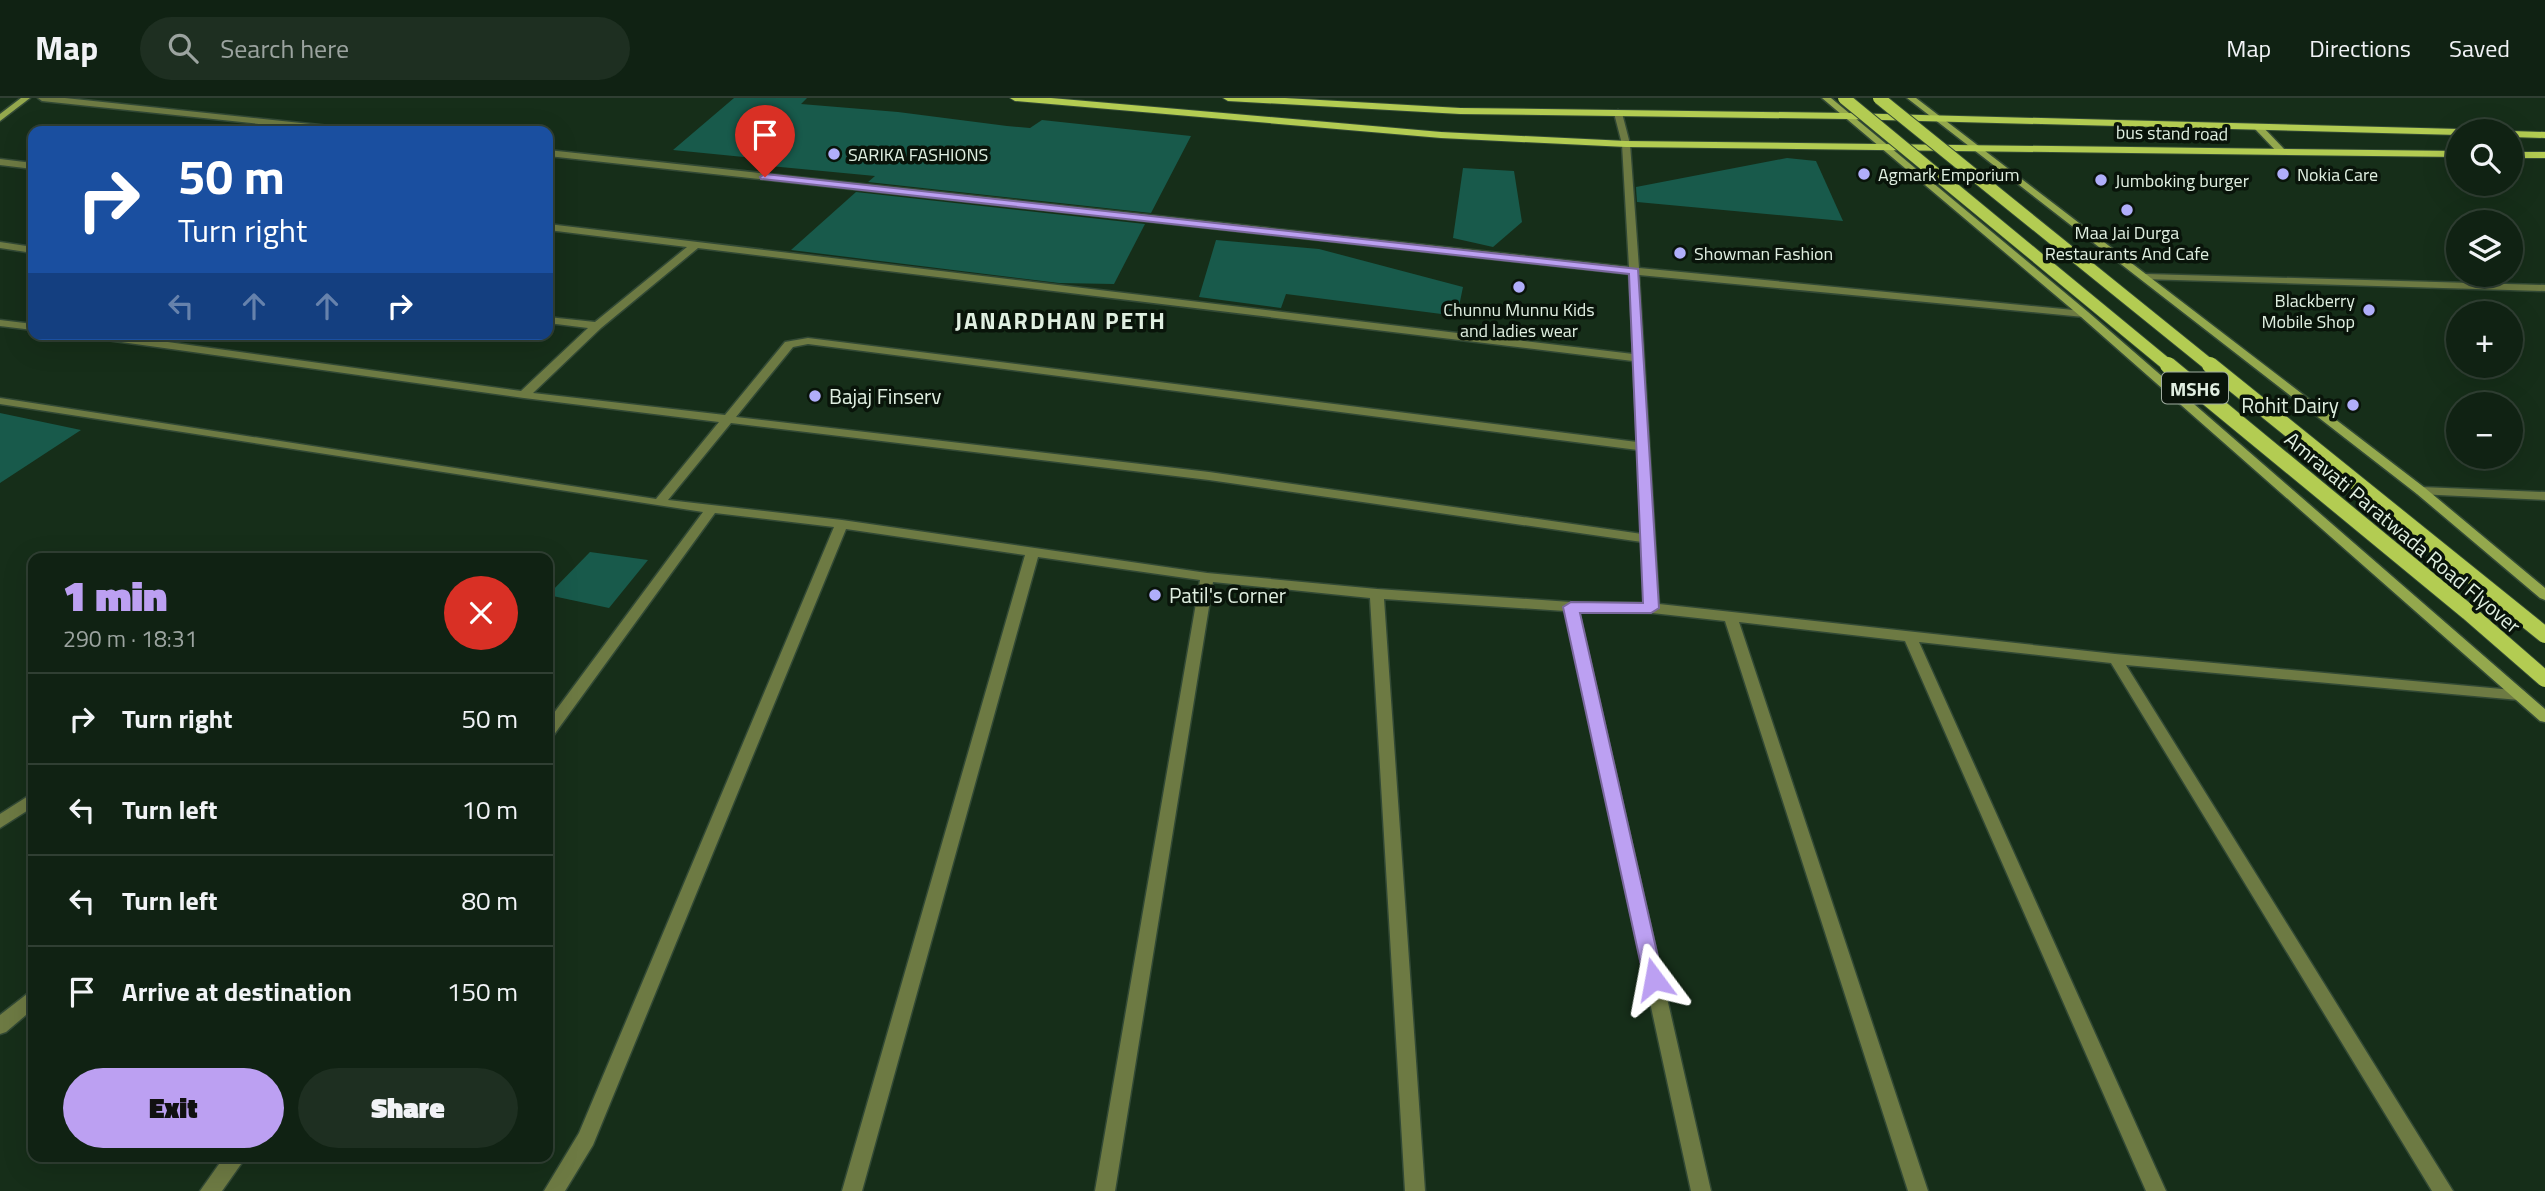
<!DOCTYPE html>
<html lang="en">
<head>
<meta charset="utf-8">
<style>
  :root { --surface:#102213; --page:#1e2f21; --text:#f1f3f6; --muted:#9ca4a0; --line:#303f33; --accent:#bca0f2 }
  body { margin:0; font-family:"Titillium Web",sans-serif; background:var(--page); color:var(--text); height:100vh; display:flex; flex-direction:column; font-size:26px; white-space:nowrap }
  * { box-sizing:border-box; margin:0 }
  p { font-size:23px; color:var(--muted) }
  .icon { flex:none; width:38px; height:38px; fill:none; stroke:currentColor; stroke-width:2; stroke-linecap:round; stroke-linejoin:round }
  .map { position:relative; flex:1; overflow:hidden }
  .drawer { position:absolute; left:28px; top:455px; width:525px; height:609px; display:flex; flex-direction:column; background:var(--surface); border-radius:14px; box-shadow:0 7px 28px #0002,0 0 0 2px var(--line) }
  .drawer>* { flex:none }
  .guide { position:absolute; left:28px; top:28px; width:525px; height:214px; border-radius:14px; box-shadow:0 7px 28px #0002,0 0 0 2px var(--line); background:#1a4fa0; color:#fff; overflow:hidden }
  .buttons { position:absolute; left:2446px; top:21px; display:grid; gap:14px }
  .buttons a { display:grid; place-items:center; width:77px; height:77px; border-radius:50%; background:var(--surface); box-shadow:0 7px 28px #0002,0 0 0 2px var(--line); font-size:35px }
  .pin { position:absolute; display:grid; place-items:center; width:60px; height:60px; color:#fff; margin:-72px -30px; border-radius:50% 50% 50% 0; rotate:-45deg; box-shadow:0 0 7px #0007 }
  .pin .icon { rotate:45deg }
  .me { position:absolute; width:77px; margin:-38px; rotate:347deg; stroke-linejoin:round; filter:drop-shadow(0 0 5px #0008) }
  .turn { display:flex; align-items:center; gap:24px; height:147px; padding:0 35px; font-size:32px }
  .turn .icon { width:91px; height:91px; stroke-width:2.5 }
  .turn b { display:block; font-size:49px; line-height:60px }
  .lanes { display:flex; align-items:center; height:66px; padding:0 35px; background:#0003; justify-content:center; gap:35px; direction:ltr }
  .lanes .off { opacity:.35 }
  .round { display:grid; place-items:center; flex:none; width:74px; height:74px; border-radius:37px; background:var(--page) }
  .headline { display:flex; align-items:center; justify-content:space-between; height:119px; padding:0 35px }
  h1 { font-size:42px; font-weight:800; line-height:52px; color:var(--accent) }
  .button { display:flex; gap:14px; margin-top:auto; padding:14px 35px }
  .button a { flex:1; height:80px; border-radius:42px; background:var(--accent); color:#111; font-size:28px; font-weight:800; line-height:80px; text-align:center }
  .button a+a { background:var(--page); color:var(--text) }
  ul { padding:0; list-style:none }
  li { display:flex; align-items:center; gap:21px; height:91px; padding:0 35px; border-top:2px solid var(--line) }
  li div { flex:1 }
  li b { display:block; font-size:26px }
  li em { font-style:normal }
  header { display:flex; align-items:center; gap:42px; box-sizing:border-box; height:98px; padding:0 35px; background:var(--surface); border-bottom:2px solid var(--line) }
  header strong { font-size:33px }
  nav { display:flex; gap:38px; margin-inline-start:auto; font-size:24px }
  .search { width:490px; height:63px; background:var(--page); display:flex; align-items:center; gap:18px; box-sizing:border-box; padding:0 24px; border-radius:38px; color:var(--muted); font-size:26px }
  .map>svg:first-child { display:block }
</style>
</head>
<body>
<header>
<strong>Map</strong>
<div class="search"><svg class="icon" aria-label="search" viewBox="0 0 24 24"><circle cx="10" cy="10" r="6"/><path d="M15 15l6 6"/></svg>Search here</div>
<nav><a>Map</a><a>Directions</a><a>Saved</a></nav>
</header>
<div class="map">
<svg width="2545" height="1093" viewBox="0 0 2545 1093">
  <rect width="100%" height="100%" fill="#162e19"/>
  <g fill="#185a4b">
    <path d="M 734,0 L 807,0 L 801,6 L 898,14 L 1007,28 L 1030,30 L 1042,22 L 1191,38 L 1151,115 L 868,84 L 875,78 L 759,67 L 765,61 L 673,52 Z"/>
    <path d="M 1787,60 L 1816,63 L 1843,123 L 1637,104 L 1636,89 Z"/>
    <path d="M 1463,70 L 1514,73 L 1522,124 L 1493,149 L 1453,140 Z"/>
    <path d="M 856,94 L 1145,126 L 1114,186 L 1059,185 L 791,152 Z"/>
    <path d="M 1216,142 L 1319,151 L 1463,189 L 1457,218 L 1286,196 L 1281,210 L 1199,199 Z"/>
    <path d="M 0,315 L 81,332 L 0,385 Z"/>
    <path d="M 590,454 L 648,462 L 609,510 L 548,497 Z"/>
  </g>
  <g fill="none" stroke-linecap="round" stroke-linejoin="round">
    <defs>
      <g id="street">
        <path d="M 38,0 L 65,0 L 348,30 L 352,33 L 326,33 L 42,3 Z"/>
        <path d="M 1618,12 L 1622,15 L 1630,46 L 1639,170 L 2084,213 L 2089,216 L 2084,219 L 1639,177 L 1659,506 L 2115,556 L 2524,593 L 2526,597 L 2524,601 L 2519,602 L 2126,567 L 2453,1093 L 2432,1093 L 2111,565 L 1919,544 L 2166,1093 L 2146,1093 L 1905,543 L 1739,524 L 1928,1093 L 1908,1093 L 1725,523 L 1652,515 L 1579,514 L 1711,1093 L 1691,1093 L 1565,513 L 1384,501 L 1425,1093 L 1405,1093 L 1370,500 L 1213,484 L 1115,1093 L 1095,1093 L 1200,482 L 1038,459 L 862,1093 L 842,1093 L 1025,457 L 846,431 L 593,1047 L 565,1093 L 544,1093 L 579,1035 L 834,429 L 715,415 L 553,638 L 548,640 L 548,623 L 703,414 L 0,306 L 0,300 L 656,401 L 719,324 L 524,300 L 85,239 L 80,236 L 110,236 L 521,293 L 588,230 L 548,225 L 548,219 L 595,224 L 687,149 L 548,132 L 548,126 L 1633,256 L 1629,176 L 548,58 L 548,52 L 1629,169 L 1622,46 L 1614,15 ZM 698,150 L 1633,263 L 1637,344 L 808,240 L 785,244 L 725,317 L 533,295 L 601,230 ZM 808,246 L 1638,352 L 1642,436 L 1209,374 L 736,319 L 793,249 ZM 731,325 L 1209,382 L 1642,444 L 1645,505 L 1571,504 L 1377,491 L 1207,475 L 842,422 L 668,402 Z"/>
        <path d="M 0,61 L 33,65 L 33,71 L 0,67 Z"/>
        <path d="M 0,144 L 33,149 L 33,155 L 0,150 Z"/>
        <path d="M 2146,176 L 2545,187 L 2545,193 L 2142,181 L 2142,177 Z"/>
        <path d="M 0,222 L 33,226 L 33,232 L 0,228 Z"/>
        <path d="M 2421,389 L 2545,394 L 2545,402 L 2417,396 L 2415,393 L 2417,390 Z"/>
        <path d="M 33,695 L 33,709 L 0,730 L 0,716 Z"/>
        <path d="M 33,893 L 33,911 L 6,934 L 0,936 L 0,917 L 27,896 Z"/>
        <path d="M 224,1059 L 246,1059 L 222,1093 L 200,1093 Z"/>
      </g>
      <g id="secondary">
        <path d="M 21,0 L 30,0 L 0,23 L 0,16 Z"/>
        <path d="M 1822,0 L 1831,0 L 2088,214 L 2545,611 L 2545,624 L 2540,623 L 2080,218 Z"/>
        <path d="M 1907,0 L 1916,0 L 2425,390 L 2545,490 L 2545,502 L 2540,500 L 2417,396 Z"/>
        <path d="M 2255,27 L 2261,27 L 2285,52 L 2285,56 L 2279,56 L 2255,31 Z"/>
      </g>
      <g id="primary">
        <path d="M 1010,0 L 1051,0 L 1441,34 L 1626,43 L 2459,53 L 2459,59 L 1626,49 L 1441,40 L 1015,3 Z"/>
        <path d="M 1223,0 L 1285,0 L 1460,10 L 1846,15 L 2459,31 L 2464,33 L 2459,33 L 2459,37 L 1846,21 L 1460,16 L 1228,3 Z"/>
        <path d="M 2509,33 L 2511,33 L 2545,34 L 2545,40 L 2511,39 L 2511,33 Z"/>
        <rect x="2511" y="54" width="34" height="6"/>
      </g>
    </defs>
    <use href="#street" stroke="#324935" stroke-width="3"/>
    <use href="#secondary" stroke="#324935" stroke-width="3"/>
    <use href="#primary" stroke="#324935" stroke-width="2"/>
    <use href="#street" fill="#6d7a43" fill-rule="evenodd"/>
    <use href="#secondary" fill="#94a84d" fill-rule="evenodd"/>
    <use href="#primary" fill="#b3cc52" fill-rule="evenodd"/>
    <defs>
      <g id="primary-bridge-far1">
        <path d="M 1844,0 L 2170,269"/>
        <path d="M 1879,0 L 2212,269"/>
      </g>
      <g id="primary-bridge">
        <path d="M 2168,267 L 2468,514 L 2545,581"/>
        <path d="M 2210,267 L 2545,537"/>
      </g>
    </defs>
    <use href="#primary-bridge-far1" stroke="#324935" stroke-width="14" stroke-linecap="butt"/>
    <use href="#primary-bridge" stroke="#324935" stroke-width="18" stroke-linecap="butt"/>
    <use href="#primary-bridge-far1" stroke="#b3cc52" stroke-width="12"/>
    <use href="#primary-bridge" stroke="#b3cc52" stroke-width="16"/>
  </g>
  <path fill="#bca0f2" stroke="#7a689d" stroke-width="2" d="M 765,76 L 1638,171 L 1659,510 L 1651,515 L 1580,515 L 1663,881 L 1661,887 L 1654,889 L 1647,887 L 1644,881 L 1563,509 L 1571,504 L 1643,505 L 1629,176 L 761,81 L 760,79 Z"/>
  <g fill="#b0aefa" stroke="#09140a" stroke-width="2.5">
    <circle cx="834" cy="56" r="7"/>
    <circle cx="1864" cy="76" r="7"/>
    <circle cx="2283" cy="76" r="7"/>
    <circle cx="2101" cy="82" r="7"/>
    <circle cx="2127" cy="112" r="7"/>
    <circle cx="1680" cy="155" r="7"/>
    <circle cx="1519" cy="189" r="7"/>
    <circle cx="2369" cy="212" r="7"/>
    <circle cx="815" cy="298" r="7"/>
    <circle cx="2353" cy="307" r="7"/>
    <circle cx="1155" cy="497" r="7"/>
  </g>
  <g text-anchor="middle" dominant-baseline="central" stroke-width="7" stroke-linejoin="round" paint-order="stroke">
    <g font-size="18" fill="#e0efe1" stroke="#09140a">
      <text transform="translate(2172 35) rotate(1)">bus stand road</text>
    </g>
    <g font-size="18" fill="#e0efe1" stroke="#09140a" text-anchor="start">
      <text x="848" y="56">SARIKA FASHIONS</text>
      <text x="1878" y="76">Agmark Emporium</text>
      <text x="2297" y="76">Nokia Care</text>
      <text x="2115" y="82">Jumboking burger</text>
      <text x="2127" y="134" text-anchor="middle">Maa Jai Durga<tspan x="2127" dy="21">Restaurants And Cafe</tspan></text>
      <text x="1694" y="155">Showman Fashion</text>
      <text x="2355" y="202" text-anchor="end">Blackberry<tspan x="2355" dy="21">Mobile Shop</tspan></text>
      <text x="1519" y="211" text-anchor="middle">Chunnu Munnu Kids<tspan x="1519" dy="21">and ladies wear</tspan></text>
    </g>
    <rect fill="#09140a" stroke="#a0ada0" stroke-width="2" x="2162" y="274.5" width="66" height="31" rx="5"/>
    <g font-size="19" font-weight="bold" fill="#e0efe1">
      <text x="2195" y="290">MSH6</text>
    </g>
    <g font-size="21" fill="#e0efe1" stroke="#09140a" text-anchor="start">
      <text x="829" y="298">Bajaj Finserv</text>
      <text x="2339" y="307" text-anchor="end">Rohit Dairy</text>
      <text x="1169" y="497">Patil's Corner</text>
    </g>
    <g font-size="21" fill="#e0efe1" stroke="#09140a">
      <text transform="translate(2403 434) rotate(40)">Amravati Paratwada Road Flyover</text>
    </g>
    <g font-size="23" font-weight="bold" letter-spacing="2" fill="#e0efe1" stroke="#09140a">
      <text x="1061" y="222">JANARDHAN PETH</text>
    </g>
  </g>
</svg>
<div class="buttons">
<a><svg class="icon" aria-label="search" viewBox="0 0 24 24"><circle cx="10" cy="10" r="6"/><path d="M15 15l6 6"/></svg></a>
<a><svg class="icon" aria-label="layers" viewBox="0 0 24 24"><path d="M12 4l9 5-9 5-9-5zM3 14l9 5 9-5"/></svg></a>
<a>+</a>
<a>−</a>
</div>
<div class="pin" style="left:765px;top:79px;background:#d93025"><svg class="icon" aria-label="arrive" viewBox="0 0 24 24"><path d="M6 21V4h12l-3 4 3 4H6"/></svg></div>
<svg class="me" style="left:1654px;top:881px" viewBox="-20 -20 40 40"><path d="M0-17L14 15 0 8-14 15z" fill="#bca0f2" stroke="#fff" stroke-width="4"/></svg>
<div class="guide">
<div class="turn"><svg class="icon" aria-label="right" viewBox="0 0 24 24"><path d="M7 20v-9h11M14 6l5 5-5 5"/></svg><div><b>50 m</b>Turn right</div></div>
<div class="lanes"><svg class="icon off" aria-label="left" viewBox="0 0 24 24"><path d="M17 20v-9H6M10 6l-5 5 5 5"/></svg><svg class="icon off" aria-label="ahead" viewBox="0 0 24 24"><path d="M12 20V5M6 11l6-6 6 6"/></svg><svg class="icon off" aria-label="ahead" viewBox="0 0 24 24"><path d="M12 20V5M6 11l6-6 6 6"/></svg><svg class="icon" aria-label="right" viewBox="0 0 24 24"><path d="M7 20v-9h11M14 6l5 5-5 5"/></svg></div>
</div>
<section class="drawer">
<div class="headline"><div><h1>1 min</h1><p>290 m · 18:31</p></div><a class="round" style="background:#d93025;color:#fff"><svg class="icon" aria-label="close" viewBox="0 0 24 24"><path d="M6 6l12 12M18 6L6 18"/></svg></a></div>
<ul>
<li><svg class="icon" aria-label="right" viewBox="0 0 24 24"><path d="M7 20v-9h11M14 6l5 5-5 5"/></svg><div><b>Turn right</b></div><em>50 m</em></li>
<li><svg class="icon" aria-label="left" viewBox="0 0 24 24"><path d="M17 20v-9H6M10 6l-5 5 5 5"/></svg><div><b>Turn left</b></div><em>10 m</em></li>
<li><svg class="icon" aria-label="left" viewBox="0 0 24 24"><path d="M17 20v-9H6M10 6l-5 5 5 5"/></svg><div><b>Turn left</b></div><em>80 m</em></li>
<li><svg class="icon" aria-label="arrive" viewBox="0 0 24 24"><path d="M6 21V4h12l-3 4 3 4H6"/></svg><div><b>Arrive at destination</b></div><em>150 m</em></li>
</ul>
<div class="button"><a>Exit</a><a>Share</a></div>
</section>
</div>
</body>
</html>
